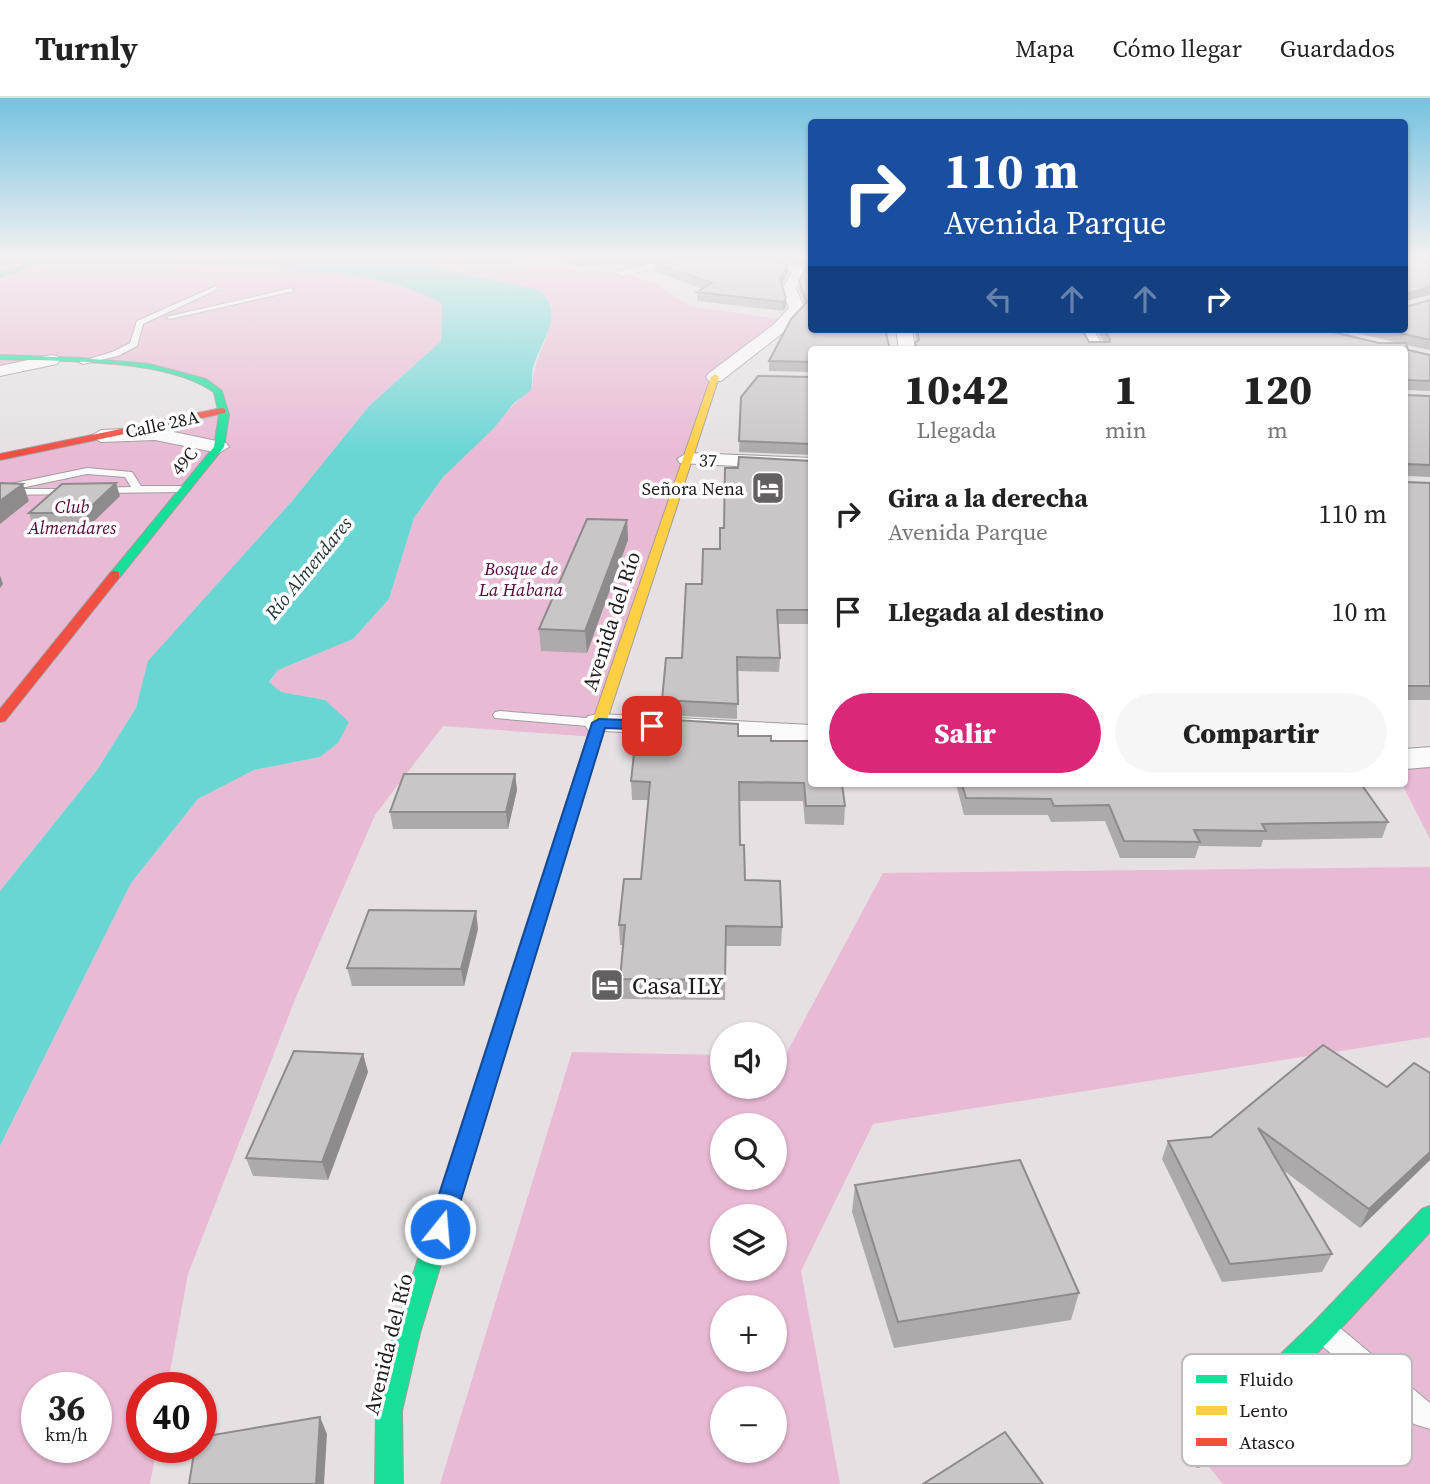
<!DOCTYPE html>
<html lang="es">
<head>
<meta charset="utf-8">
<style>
  :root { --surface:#fff; --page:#f6f6f6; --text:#222; --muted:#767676; --line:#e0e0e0; --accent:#db2777 }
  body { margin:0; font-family:"Source Serif 4",serif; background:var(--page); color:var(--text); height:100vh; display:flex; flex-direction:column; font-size:26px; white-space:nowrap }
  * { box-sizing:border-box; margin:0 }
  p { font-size:23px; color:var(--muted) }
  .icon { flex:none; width:38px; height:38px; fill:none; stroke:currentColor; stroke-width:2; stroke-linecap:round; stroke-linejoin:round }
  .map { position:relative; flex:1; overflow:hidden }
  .panel { position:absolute; left:808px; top:248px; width:600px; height:441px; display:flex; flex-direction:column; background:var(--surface); border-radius:7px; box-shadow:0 2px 5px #0004 }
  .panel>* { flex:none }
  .banner { position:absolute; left:808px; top:21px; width:600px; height:214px; border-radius:7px; box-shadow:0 2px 5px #0004; background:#1a4fa0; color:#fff; overflow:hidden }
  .controls { position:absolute; left:710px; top:924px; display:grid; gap:14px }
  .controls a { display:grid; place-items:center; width:77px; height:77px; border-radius:50%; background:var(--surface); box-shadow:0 2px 5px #0004; font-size:35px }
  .speed { position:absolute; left:21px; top:1274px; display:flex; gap:14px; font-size:35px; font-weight:700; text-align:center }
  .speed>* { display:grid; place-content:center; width:91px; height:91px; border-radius:50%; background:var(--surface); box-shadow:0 2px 5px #0004; line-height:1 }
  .speed small { font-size:18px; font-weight:400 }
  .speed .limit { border:10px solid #d22; background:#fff; color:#111 }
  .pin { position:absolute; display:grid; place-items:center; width:60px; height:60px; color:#fff; margin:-30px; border-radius:14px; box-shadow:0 4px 10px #0006 }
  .me { position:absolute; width:77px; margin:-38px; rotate:17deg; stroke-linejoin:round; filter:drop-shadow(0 0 5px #0008) }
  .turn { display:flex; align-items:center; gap:24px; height:147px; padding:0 21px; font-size:32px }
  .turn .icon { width:91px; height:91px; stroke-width:2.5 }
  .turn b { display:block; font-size:49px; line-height:60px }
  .lanes { display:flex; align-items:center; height:66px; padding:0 21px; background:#0003; justify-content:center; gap:35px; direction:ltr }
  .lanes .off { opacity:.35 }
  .eta { display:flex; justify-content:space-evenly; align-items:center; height:119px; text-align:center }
  .eta b { font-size:42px; font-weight:800; line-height:49px }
  .action { display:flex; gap:14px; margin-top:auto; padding:14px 21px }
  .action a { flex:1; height:80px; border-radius:42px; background:var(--accent); color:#fff; font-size:28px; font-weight:800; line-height:80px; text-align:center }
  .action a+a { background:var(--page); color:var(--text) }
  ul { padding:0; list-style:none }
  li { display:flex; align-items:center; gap:21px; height:98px; padding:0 21px }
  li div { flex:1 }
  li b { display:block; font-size:26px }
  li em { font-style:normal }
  header { display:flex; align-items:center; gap:42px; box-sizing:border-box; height:98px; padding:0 35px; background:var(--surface); border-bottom:2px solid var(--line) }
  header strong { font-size:33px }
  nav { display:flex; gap:38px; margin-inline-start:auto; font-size:24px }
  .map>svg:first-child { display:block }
</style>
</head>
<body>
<header>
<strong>Turnly</strong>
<nav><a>Mapa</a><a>Cómo llegar</a><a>Guardados</a></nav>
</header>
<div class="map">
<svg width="1430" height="1386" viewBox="0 0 1430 1386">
  <rect width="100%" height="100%" fill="#e6e0e3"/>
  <g fill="#e9bad4" fill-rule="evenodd">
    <path d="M 403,161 L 499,161 L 530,168 L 622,175 L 657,186 L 689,208 L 787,222 L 715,279 L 595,639 L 443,628 L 375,717 L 296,899 L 188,1176 L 167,1290 L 142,1290 L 142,1349 L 157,1349 L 150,1386 L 0,1386 L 0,1048 L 131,785 L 198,701 L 254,672 L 320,659 L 325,602 L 281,594 L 269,585 L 278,572 L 353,541 L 389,501 L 414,420 L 443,379 L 533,287 C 532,255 561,232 547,200 L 478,177 ZM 37,1290 L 96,1290 L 96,1349 L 37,1349 Z"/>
    <path d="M 0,164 C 94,167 189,164 283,171 C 337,175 394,178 442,206 L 441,243 L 369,308 L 293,402 L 149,563 L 136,610 L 97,672 L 0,793 L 0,359 L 222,314 L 214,288 L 147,270 L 51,262 L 0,273 Z"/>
    <path d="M 1430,659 L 1430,741 L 1402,686 L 1405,686 L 1405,661 Z"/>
    <path d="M 1430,769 L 1430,939 L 873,1026 L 801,1173 L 840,1386 L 440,1386 L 572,954 L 723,957 L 723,989 L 775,989 L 775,958 L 785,958 L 883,775 ZM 723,1027 L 775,1027 L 775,1080 L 723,1080 ZM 723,1118 L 775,1118 L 775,1171 L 723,1171 ZM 723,1209 L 775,1209 L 775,1262 L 723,1262 ZM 723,1300 L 775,1300 L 775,1353 L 723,1353 Z"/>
    <path d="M 1430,1128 L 1430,1386 L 1223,1386 L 1198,1355 Z"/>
  </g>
  <path fill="#6ad6d4" d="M 0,161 L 403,161 L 539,192 C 567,218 540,242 533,270 C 531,278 534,285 530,293 L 514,305 L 494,330 L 443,379 L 414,420 L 389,501 L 353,541 L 278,572 L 269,584 L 281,594 L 325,602 L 349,624 L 338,645 L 320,659 L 254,672 L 198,701 L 131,785 L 0,1048 L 0,793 L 97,672 L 136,610 L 148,563 L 293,402 L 369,308 L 441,243 L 442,206 C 394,178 337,175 283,171 C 189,164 94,167 0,164 Z"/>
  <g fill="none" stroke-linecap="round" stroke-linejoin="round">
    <defs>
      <g id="lane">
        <path d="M 216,188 L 218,191 L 143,226 L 137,248 L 118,258 L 83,266 L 79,264 L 112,254 L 130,245 L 137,223 Z"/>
        <path d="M 292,190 L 294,193 L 170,221 L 166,219 Z"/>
        <path d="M 87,370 L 132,374 L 141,388 L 185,388 L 190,391 L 185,394 L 97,395 L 93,394 L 93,390 L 131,389 L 125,379 L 87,376 L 16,391 L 79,391 L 80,393 L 75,396 L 0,397 L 0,391 L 12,391 L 9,388 L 10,386 Z"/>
        <path d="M 500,613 L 599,621 L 606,625 L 599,629 L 495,620 L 493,617 L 495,614 Z"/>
        <path d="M 1330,1226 L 1339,1229 L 1430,1305 L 1430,1331 L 1414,1326 L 1321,1247 L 1317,1238 L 1321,1229 Z"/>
      </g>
      <g id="street">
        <path d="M 670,161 L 697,161 L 622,178 L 615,174 Z"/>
        <path d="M 757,161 L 777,161 L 805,169 L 807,172 L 796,191 L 805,211 L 785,233 L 721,283 L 709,283 L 706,279 L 709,275 L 773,227 L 789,210 L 782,191 L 792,174 Z"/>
        <path d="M 896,231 L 912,231 L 915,252 L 899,252 Z"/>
        <path d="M 1077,231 L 1093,231 L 1106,252 L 1090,252 Z"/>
        <path d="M 1332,231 L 1355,231 L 1337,240 L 1325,240 L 1325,234 Z"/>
        <path d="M 51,257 L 57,258 L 60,262 L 57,266 L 0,278 L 0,268 Z"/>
        <path d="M 155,330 L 226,345 L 229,349 L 219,355 L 155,342 L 101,344 L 91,338 L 101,332 Z"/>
        <path d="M 687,355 L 812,360 L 812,372 L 680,365 L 677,361 Z"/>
        <path d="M 599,616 L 812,627 L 812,645 L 588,632 L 584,625 L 588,618 Z"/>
        <path d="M 1430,649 L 1430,669 L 1405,671 L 1405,651 Z"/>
      </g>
      <g id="fast">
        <path d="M 42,161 L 51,161 L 0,179 L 0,175 Z"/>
        <path d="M 0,257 L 81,260 L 149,266 L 206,281 L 222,293 L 229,317 L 224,349 L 119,480 L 111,480 L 109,477 L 214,349 L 219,317 L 214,294 C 164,259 61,264 0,261 Z"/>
        <path d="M 531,834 L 537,836 L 540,840 L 420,1235 L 402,1313 L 403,1386 L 375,1386 L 376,1313 L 394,1235 L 522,840 L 525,836 Z"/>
        <path d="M 1430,1108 L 1430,1134 L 1332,1240 L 1208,1365 L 1198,1369 L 1188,1365 L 1184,1355 L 1188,1345 L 1314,1224 L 1422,1111 Z"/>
      </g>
      <path id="slow" d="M 715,276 L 719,279 L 606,625 L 540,840 L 537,844 L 525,844 L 522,840 L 592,625 L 711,279 Z"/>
      <g id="jam">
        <path d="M 222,310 L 225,311 L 225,315 L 0,362 L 0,356 Z"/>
        <path d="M 115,473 L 119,474 L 119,480 L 5,623 L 0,624 L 0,611 L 111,474 Z"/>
      </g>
    </defs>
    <use href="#lane" stroke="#a19c9f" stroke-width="2"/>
    <use href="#street" stroke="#a19c9f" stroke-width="2"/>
    <use href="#fast" stroke="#a19c9f" stroke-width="2"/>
    <use href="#slow" stroke="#a19c9f" stroke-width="2"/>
    <use href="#jam" stroke="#a19c9f" stroke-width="2"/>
    <use href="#lane" fill="#fbfafb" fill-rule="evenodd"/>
    <use href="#street" fill="#fbfafb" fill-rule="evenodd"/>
    <use href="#fast" fill="#16e098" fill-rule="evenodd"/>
    <use href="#slow" fill="#ffcf43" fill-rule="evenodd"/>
    <use href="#jam" fill="#f24e42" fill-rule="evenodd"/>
  </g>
  <g fill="#aeaaac">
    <path d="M 554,161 L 660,161 L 635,167 L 605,165 L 578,169 Z"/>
    <path d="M 786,161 L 812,161 L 812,231 L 895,231 L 894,233 L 812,252 L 812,274 L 769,273 L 769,263 L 805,207 L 799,191 L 799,183 L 807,168 Z"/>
    <path d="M 654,165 L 788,167 L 788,175 L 782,186 L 786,200 L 786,209 L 783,213 L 697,203 L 697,194 L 703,191 L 654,173 Z"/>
    <path d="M 1430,202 L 1430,252 L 1406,247 L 1408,252 L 1430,257 L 1430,293 L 1407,292 L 1407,297 L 1430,298 L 1430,379 L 1407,378 L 1407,384 L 1430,385 L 1430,602 L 1405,602 L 1405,252 L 914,252 L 915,245 L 916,244 L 915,231 L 1082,231 L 1089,244 L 1104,244 L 1096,231 L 1320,231 L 1379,245 L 1399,245 L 1339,231 L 1405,231 L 1409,208 Z"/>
    <path d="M 812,279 L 812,357 L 739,354 L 741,299 Z"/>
    <path d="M 812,363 L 812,526 L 778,526 L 780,560 L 779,574 L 737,573 L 737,621 L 663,617 L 662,602 L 682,560 L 702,486 L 720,451 L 738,370 Z"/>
    <path d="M 120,398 L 89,428 L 33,428 L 29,415 Z"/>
    <path d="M 627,422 L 628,442 L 587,555 L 541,553 L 539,531 Z"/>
    <path d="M 738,638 L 771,643 L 845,708 L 844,727 L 805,726 L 803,703 L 739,703 L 740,747 L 745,782 L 782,829 L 781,848 L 726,848 L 725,902 L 621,901 L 620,881 L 623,847 L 620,847 L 619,827 L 641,781 L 648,702 L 632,702 L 631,683 Z"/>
    <path d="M 515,676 L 517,692 L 508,731 L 393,731 L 390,714 Z"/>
    <path d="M 956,686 L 1361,686 L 1388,724 L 1382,740 L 1263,742 L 1261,749 L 1199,748 L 1195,760 L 1120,760 L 1105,723 L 1051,724 L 1048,717 L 964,717 Z"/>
    <path d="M 478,831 L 464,888 L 352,888 L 347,870 Z"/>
    <path d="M 1323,947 L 1430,1062 L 1360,1130 L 1283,1072 L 1332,1156 L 1322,1174 L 1222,1184 L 1162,1061 L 1168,1043 L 1211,1039 Z"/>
    <path d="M 363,956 L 368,974 L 328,1082 L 253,1078 L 246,1060 Z"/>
    <path d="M 855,1087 L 1079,1195 L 1071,1222 L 894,1250 L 852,1114 Z"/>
  </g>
  <g fill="#8d8b8c">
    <path d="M 578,161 L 605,161 L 605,165 L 578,169 Z"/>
    <path d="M 635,161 L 660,161 L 635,167 Z"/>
    <path d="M 788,167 L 788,175 L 780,190 L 780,181 Z"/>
    <path d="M 1430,189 L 1430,197 L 1405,203 L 1407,195 Z"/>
    <path d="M 786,200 L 786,209 L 783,213 L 783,204 Z"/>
    <path d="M 884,231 L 895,231 L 894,233 L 883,237 Z"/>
    <path d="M 116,385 L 120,398 L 89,428 L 84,415 Z"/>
    <path d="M 23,386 L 29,403 L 0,426 L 0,403 Z"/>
    <path d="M 627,422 L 628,442 L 587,555 L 585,533 Z"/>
    <path d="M 0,477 L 3,486 L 0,490 Z"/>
    <path d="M 515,676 L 517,692 L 508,731 L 506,714 Z"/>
    <path d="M 476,813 L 478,831 L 464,888 L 461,871 Z"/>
    <path d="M 363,956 L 368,974 L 328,1082 L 322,1064 Z"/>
    <path d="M 1430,1054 L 1430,1062 L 1360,1130 L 1369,1111 Z"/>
    <path d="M 320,1319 L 327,1336 L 324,1386 L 316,1386 Z"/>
  </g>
  <g fill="#cac6c8" stroke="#8d8b8c" stroke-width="2">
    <path d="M 674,161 L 771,161 L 788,167 L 780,181 L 786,200 L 783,204 L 697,194 L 712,185 L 654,165 Z"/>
    <path d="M 808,161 L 812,161 L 812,231 L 885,231 L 890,252 L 812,252 L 812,264 L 769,263 L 791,221 L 807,204 L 799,183 L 810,162 Z"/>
    <path d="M 1405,161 L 1430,161 L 1430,189 L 1407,195 L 1405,205 Z"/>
    <path d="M 1430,202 L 1430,242 L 1383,231 L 1405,231 L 1405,208 L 1409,208 Z"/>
    <path d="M 917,231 L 1082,231 L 1089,244 L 1110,244 L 1110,241 L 1104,231 L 1320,231 L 1379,245 L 1406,245 L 1408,252 L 1430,257 L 1430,283 L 1407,282 L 1407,297 L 1430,298 L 1430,367 L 1407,366 L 1407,384 L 1430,385 L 1430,588 L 1405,588 L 1405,252 L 918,252 L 915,245 L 919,242 Z"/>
    <path d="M 758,278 L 812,279 L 812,346 L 739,343 L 741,299 Z"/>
    <path d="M 739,359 L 812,363 L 812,512 L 777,512 L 780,560 L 737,559 L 738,606 L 662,602 L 666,560 L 682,560 L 686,486 L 702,486 L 703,451 L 720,451 L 720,430 L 724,430 L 725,370 L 738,370 Z"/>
    <path d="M 0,385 L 23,386 L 0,403 Z"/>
    <path d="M 116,385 L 84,415 L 29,415 L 62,386 Z"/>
    <path d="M 587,421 L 627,422 L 585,533 L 539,531 Z"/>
    <path d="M 660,621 L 738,626 L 738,638 L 771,638 L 771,643 L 812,643 L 812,686 L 842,686 L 845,708 L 806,708 L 804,685 L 739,684 L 740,747 L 744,747 L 745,782 L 780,783 L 782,829 L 726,828 L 725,882 L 620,881 L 625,827 L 619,827 L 624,781 L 641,781 L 650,684 L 631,683 L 636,638 L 659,638 Z"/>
    <path d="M 404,676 L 515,676 L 506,714 L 390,714 Z"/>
    <path d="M 962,686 L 1361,686 L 1388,724 L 1262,726 L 1266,733 L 1194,732 L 1200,744 L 1124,743 L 1109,707 L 1054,708 L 1051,701 L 966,700 Z"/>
    <path d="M 369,812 L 476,813 L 461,871 L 347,870 Z"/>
    <path d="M 1323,947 L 1387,989 L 1414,965 L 1430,975 L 1430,1054 L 1369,1111 L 1258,1030 L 1332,1156 L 1230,1166 L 1168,1043 L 1211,1039 Z"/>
    <path d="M 294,953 L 363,956 L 322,1064 L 246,1060 Z"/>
    <path d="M 1020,1062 L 1079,1195 L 898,1224 L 855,1087 Z"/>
    <path d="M 320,1319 L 316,1386 L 189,1386 L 195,1349 L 201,1349 L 201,1339 Z"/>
    <path d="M 1005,1334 L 1043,1386 L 923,1386 Z"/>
  </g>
  <linearGradient id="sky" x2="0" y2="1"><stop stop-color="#75c2e0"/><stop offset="0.45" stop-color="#f4f1f2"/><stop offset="1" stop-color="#f4f1f2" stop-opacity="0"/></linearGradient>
  <rect width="1430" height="355" fill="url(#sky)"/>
  <path fill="#1a73e8" stroke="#114b97" stroke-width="2" d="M 599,621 L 652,623 L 660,628 L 652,632 L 605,630 L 452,1131 L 449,1139 L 440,1142 L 432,1139 L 428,1131 L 592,625 Z"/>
  <defs>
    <symbol id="hotel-square" viewBox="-11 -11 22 22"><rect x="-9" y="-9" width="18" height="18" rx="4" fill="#645f61" stroke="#fff"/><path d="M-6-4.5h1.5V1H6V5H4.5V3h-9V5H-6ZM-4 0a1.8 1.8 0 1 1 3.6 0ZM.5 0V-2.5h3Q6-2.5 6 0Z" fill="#fff"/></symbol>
  </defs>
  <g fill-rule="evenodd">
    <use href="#hotel-square" x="749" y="371" width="38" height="38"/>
    <use href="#hotel-square" x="588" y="868" width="38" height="38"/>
  </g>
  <g text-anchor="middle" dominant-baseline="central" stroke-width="7" stroke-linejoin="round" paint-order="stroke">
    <g font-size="18" fill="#1e191b" stroke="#fff">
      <text transform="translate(162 326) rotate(-12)">Calle 28A</text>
      <text transform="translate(708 362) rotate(2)">37</text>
      <text transform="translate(184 363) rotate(-51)">49C</text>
    </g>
    <g font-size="18" fill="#1e191b" stroke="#fff" text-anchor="end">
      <text x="744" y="390">Señora Nena</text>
    </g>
    <g font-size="18" font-style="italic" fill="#55043c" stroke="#fff">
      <text x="72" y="408">Club<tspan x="72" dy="21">Almendares</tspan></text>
      <text x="521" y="470">Bosque de<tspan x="521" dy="21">La Habana</tspan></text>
    </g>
    <g font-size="19" font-style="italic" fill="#1a3231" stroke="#fff">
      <text transform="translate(308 470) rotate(-51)">Río Almendares</text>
    </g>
    <g font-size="21" fill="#1e191b" stroke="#fff">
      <text transform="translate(611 523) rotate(-72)">Avenida del Río</text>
      <text transform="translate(388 1246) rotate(-76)">Avenida del Río</text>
    </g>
    <g font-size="24" fill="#1e191b" stroke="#fff" text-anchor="start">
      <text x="632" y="887">Casa ILY</text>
    </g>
  </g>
  <rect x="1182" y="1256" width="230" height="112" rx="10" fill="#fff" stroke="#bcbabb" stroke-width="2"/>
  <rect x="1196" y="1277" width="31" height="8" fill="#16e098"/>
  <rect x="1196" y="1308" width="31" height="9" fill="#ffcf43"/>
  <rect x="1196" y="1340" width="31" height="8" fill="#f24e42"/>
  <g font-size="19" fill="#1e191b">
    <text x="1239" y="1288">Fluido</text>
    <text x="1239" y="1319">Lento</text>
    <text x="1239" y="1351">Atasco</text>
  </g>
</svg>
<div class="controls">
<a><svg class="icon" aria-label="sound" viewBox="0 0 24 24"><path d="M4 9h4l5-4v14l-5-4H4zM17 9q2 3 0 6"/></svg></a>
<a><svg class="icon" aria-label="search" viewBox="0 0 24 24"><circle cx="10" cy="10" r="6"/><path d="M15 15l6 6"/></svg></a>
<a><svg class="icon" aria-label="layers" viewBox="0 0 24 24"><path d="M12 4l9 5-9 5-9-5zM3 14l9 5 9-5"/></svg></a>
<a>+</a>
<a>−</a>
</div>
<div class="speed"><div>36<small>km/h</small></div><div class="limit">40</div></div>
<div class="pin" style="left:652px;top:628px;background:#d93025"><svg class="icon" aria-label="arrive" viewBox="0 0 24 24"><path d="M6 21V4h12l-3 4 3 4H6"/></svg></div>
<svg class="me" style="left:440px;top:1131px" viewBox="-20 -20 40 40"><circle r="17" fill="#1a73e8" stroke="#fff" stroke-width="3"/><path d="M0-11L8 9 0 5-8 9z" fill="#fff"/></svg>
<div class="banner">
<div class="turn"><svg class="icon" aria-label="right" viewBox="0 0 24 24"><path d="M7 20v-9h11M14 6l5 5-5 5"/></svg><div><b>110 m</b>Avenida Parque</div></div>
<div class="lanes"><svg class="icon off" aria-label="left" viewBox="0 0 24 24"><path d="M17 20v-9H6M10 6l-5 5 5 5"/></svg><svg class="icon off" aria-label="ahead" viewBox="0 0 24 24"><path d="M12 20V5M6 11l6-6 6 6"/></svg><svg class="icon off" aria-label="ahead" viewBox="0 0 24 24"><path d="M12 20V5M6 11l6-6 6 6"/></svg><svg class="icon" aria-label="right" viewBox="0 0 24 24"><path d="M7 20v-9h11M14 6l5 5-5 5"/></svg></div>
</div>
<section class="panel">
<div class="eta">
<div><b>10:42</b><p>Llegada</p></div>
<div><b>1</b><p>min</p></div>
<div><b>120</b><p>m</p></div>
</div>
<ul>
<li><svg class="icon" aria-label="right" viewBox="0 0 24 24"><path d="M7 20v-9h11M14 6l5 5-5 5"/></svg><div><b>Gira a la derecha</b><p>Avenida Parque</p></div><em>110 m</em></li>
<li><svg class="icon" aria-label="arrive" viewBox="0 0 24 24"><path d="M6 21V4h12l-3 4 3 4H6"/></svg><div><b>Llegada al destino</b></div><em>10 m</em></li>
</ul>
<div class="action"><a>Salir</a><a>Compartir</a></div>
</section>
</div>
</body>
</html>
